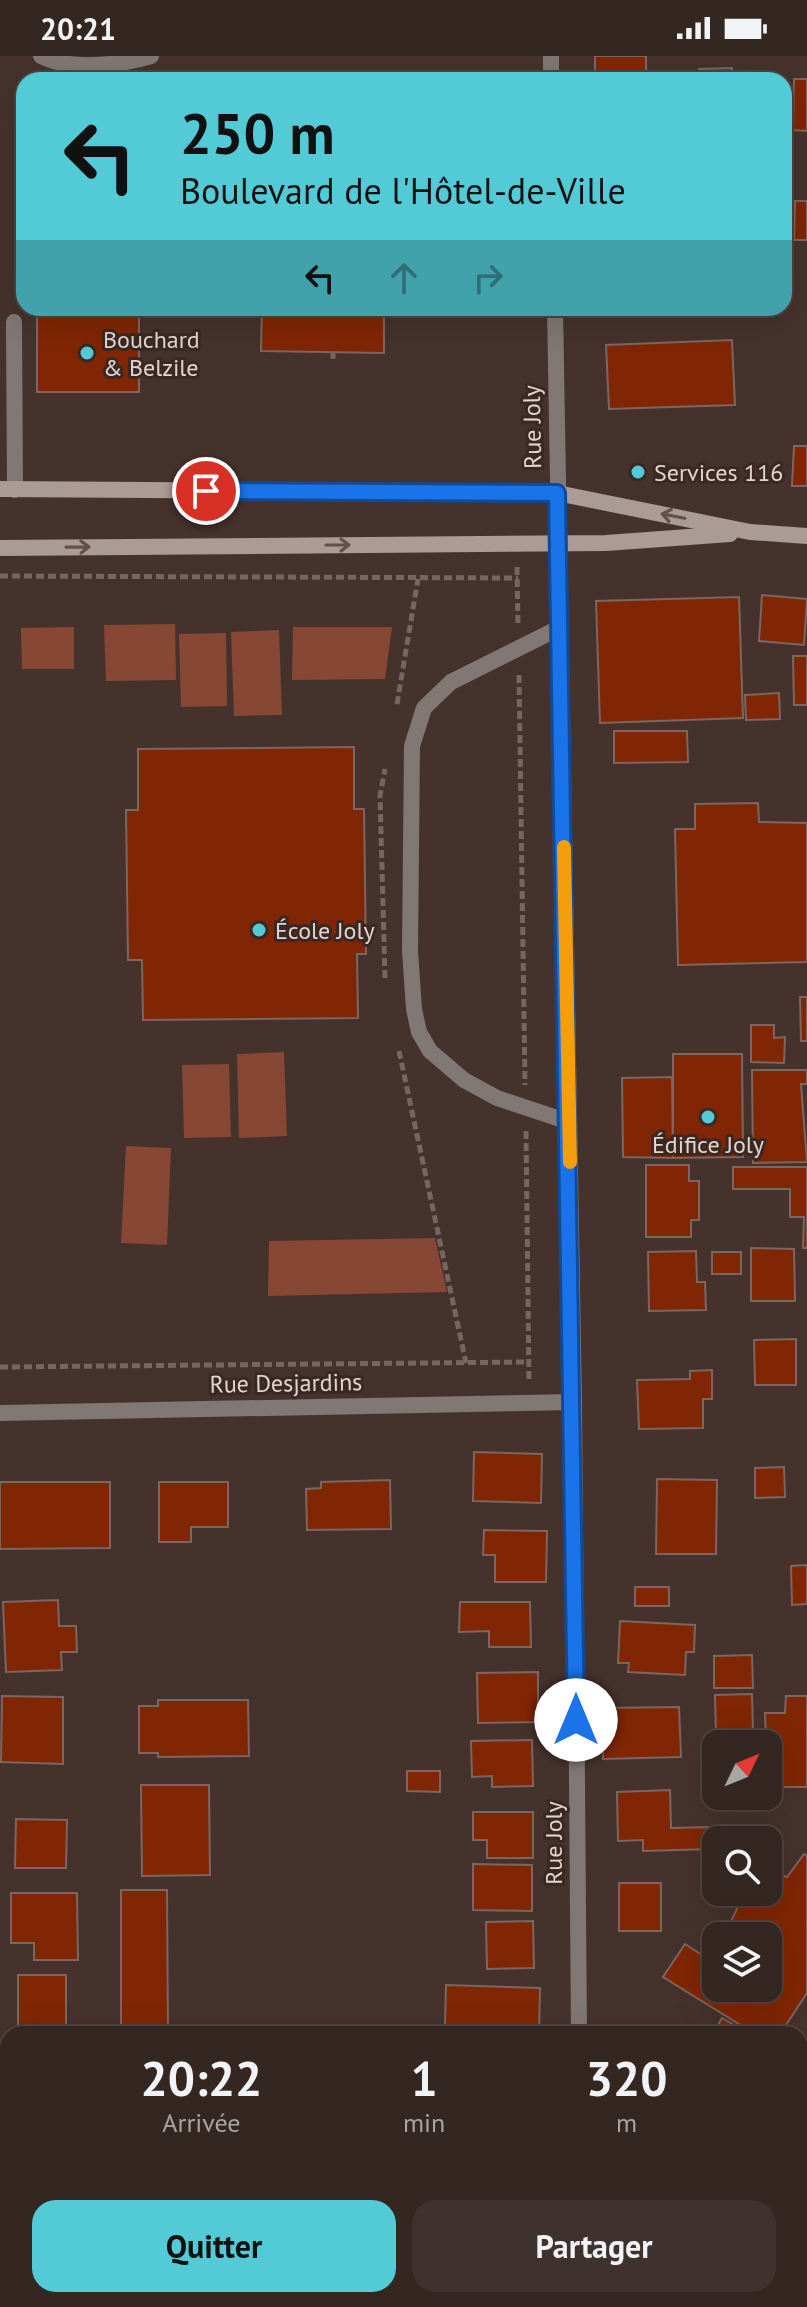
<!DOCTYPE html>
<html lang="fr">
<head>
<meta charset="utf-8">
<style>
  :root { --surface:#342621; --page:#3f322e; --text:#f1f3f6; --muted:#a9a5a5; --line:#4e433f; --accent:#52cbd7 }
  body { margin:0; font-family:"PT Sans",sans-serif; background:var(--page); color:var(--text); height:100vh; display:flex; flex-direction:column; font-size:30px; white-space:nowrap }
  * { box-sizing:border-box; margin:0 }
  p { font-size:26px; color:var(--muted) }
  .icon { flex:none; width:44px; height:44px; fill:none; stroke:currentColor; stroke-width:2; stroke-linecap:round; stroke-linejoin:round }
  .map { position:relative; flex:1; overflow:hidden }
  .drawer { position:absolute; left:0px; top:1970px; width:808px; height:282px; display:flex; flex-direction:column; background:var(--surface); border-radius:24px 24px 0 0; box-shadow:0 8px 32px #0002,0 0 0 2px var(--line) }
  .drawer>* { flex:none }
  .top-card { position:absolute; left:16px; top:16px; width:776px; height:244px; border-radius:24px; box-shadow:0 8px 32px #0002,0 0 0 2px var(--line); background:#52cbd7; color:#111; overflow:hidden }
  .needle { width:52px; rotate:47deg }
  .buttons { position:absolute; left:702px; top:1674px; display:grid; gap:16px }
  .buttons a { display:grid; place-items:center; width:80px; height:80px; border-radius:16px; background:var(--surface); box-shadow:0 8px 32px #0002,0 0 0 2px var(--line); font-size:40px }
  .pin { position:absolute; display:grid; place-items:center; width:68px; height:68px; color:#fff; margin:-34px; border:4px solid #fff; border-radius:50%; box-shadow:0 2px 8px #0007 }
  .me { position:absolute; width:88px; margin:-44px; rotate:0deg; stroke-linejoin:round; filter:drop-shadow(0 0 6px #0008) }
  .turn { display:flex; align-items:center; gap:28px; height:168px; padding:0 32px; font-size:36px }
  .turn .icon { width:104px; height:104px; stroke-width:2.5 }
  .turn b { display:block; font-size:56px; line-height:68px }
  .lanes { display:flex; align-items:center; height:76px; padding:0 32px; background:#0003; justify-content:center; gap:40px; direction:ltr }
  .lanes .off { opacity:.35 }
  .eta { display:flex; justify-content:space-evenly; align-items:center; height:136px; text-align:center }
  .eta b { font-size:48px; font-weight:700; line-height:56px }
  .cta { display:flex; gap:16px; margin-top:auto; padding:16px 32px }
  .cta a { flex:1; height:92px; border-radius:24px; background:var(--accent); color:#111; font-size:32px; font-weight:700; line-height:92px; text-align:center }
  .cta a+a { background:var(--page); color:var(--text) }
  .status { display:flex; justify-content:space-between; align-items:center; height:56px; padding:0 40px; background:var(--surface); direction:ltr }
  .status svg { height:22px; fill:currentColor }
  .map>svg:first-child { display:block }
</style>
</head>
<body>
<div class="status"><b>20:21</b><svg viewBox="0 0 49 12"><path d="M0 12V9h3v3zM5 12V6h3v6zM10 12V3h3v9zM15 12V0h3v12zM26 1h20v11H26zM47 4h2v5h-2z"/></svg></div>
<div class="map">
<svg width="807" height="2251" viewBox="0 0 807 2251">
  <rect width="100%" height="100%" fill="#45322c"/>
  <g fill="#864835">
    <path d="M 175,568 L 176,624 L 106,625 L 104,569 Z"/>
    <path d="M 74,571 L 74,613 L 22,613 L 21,572 Z"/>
    <path d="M 293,571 L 392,571 L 385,623 L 292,624 Z"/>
    <path d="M 279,574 L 282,659 L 234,660 L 231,576 Z"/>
    <path d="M 226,577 L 227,650 L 181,651 L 179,578 Z"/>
    <path d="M 284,996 L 287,1080 L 239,1082 L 237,998 Z"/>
    <path d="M 229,1008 L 231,1081 L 184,1082 L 182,1009 Z"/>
    <path d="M 126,1090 L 171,1092 L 167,1189 L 121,1187 Z"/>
    <path d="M 435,1182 L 447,1236 L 268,1240 L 269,1185 Z"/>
  </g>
  <g fill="#802604" stroke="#7b6660" stroke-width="2">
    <rect x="595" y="0" width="51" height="23"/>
    <path d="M 732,12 L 733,24 L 700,24 L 699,13 Z"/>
    <path d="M 794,23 L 807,23 L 807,75 L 793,74 Z"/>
    <path d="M 795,145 L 807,145 L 807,184 L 794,184 Z"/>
    <path d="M 262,252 L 384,252 L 384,297 L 261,295 Z"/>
    <path d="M 603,252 L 696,252 L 697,256 L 603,261 Z"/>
    <rect x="37" y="258" width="102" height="78"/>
    <path d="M 732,284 L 735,349 L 609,353 L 606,289 Z"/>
    <path d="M 794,390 L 807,390 L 807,430 L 792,430 Z"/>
    <path d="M 762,539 L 807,543 L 804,589 L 759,585 Z"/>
    <path d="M 739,541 L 743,662 L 600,667 L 596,545 Z"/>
    <path d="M 793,600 L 807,600 L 807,649 L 794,649 Z"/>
    <path d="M 779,637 L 780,663 L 746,664 L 745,639 Z"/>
    <path d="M 614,675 L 687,675 L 688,706 L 614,707 Z"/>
    <path d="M 354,691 L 354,753 L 364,753 L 366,898 L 357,898 L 358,962 L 143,964 L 142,904 L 128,904 L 126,754 L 138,754 L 138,693 Z"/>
    <path d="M 758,747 L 759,766 L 807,767 L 807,906 L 678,909 L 675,773 L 695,773 L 695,748 Z"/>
    <path d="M 800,941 L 807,941 L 807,985 L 801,985 Z"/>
    <path d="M 751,969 L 774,969 L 774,982 L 785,981 L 784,1007 L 751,1006 Z"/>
    <path d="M 673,998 L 742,998 L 743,1101 L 673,1102 Z"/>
    <path d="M 752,1014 L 807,1014 L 807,1028 L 801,1028 L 807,1106 L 753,1107 Z"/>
    <path d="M 672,1021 L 673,1102 L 623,1101 L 622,1022 Z"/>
    <path d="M 646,1109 L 689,1109 L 689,1125 L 699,1125 L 699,1164 L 691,1164 L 691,1181 L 646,1181 Z"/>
    <path d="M 733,1111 L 807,1111 L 807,1192 L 803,1192 L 804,1161 L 790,1161 L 790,1133 L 733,1133 Z"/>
    <path d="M 751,1192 L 794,1193 L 795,1245 L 751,1245 Z"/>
    <path d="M 696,1195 L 697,1226 L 705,1226 L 706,1254 L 649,1255 L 648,1196 Z"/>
    <rect x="712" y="1196" width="29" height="22"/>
    <path d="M 796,1283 L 796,1329 L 755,1329 L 754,1284 Z"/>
    <path d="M 712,1314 L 712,1343 L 703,1343 L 703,1372 L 639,1373 L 637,1324 L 690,1323 L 690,1315 Z"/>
    <path d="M 474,1396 L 542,1398 L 541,1447 L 473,1445 Z"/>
    <path d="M 784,1411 L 785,1441 L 755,1442 L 755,1412 Z"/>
    <path d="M 657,1423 L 717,1424 L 716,1498 L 656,1498 Z"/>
    <path d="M 390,1424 L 391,1473 L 307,1474 L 306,1433 L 321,1432 L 321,1426 Z"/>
    <path d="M 0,1426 L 110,1426 L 110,1492 L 0,1493 Z"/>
    <path d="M 159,1426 L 228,1426 L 228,1471 L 191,1471 L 191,1486 L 159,1486 Z"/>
    <path d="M 484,1474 L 547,1475 L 546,1526 L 495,1526 L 495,1499 L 483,1499 Z"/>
    <path d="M 807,1509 L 807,1548 L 792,1549 L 791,1510 Z"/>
    <rect x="635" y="1531" width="34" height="19"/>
    <path d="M 58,1544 L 59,1570 L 76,1570 L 77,1596 L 61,1596 L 62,1614 L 6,1616 L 3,1546 Z"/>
    <path d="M 460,1546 L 530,1546 L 531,1591 L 489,1591 L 489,1575 L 459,1576 Z"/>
    <path d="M 620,1565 L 695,1569 L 694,1596 L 686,1596 L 685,1619 L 628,1616 L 629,1607 L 618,1607 Z"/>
    <path d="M 752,1599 L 753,1632 L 714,1632 L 714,1600 Z"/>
    <path d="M 538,1616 L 538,1666 L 478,1667 L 477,1617 Z"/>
    <path d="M 752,1638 L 753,1676 L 716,1677 L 715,1639 Z"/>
    <path d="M 2,1640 L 63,1641 L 63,1708 L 1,1706 Z"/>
    <path d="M 786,1640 L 807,1640 L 807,1731 L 768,1731 L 765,1657 L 785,1657 Z"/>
    <path d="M 158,1644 L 248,1644 L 249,1700 L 158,1701 L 158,1697 L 139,1697 L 139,1650 L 158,1650 Z"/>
    <path d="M 679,1651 L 681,1701 L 603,1703 L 602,1652 Z"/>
    <path d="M 532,1684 L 533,1730 L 492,1731 L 492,1720 L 472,1721 L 471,1685 Z"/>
    <path d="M 407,1715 L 440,1715 L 440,1736 L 407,1735 Z"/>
    <path d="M 141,1729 L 209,1729 L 210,1819 L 142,1820 Z"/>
    <path d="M 670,1734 L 671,1772 L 710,1771 L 711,1793 L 643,1795 L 643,1784 L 618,1785 L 617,1736 Z"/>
    <path d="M 473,1756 L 533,1756 L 533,1802 L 487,1802 L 487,1784 L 473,1784 Z"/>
    <path d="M 16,1763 L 67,1764 L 66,1812 L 15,1812 Z"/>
    <path d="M 804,1798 L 807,1800 L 807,1937 L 780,1978 L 755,1978 L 663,1921 L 685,1888 L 716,1908 L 716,1932 L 768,1932 L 768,1880 L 724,1880 L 745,1836 L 768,1836 L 768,1815 L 787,1821 Z"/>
    <path d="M 473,1808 L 532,1809 L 532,1855 L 473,1854 Z"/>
    <rect x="619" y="1827" width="42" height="48"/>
    <path d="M 121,1834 L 167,1834 L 168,1975 L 121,1975 Z"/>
    <path d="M 11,1837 L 77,1837 L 78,1904 L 34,1904 L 34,1887 L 11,1887 Z"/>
    <path d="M 533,1865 L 534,1912 L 487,1913 L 486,1866 Z"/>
    <path d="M 18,1919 L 66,1919 L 66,1974 L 18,1972 Z"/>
    <path d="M 446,1929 L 540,1932 L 539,1978 L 466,1978 L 466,1971 L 445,1970 Z"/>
    <path d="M 722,1962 L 749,1978 L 713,1978 Z"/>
    <path d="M 800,2120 L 807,2125 L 807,2229 L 800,2224 Z"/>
    <rect x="16" y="2244" width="37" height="7"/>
    <path d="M 603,2244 L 631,2244 L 627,2251 L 603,2251 Z"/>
  </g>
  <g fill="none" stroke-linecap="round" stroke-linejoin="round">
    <g stroke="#766560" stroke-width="5" stroke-dasharray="8 4" stroke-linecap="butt">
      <path d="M 333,303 L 333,296"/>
      <path d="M 517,511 L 518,569"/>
      <path d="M 0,520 L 518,522"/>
      <path d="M 519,619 L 525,1029"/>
      <path d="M 397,648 L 418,523"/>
      <path d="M 385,922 L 380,740 L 385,713"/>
      <path d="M 399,995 L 466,1307"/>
      <path d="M 526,1075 L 529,1325"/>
      <path d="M 0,1311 L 529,1306"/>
    </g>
    <g stroke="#817774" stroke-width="16">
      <path d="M 41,0 C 69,15 122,9 151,0"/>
      <path d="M 14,266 L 15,434"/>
      <path d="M 561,571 L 451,626 L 424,652 L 412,690 L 410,895 L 414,953 L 419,976 L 430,995 L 464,1024 L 497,1042 L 569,1066"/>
    </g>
    <g stroke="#817774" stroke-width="16">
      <path d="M 551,0 L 551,24"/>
      <path d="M 555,252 L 574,1346 L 579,1978"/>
      <path d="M 0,1357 L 574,1346"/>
      <path d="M 580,2244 L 580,2251"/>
    </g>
    <g stroke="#aa9b96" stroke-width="16">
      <path d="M 0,433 L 557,437 L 750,476 L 807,480"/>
      <path d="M 0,492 L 606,487 L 730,478"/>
      <path d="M 800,2029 L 807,2017"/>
      <path d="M 674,2251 L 678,2244"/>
    </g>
  </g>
  <defs><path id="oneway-shaft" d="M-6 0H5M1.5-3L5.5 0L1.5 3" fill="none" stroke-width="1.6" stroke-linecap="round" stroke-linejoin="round" transform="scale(2)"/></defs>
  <g stroke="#61504b">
    <use href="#oneway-shaft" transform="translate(673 460) rotate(-169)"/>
    <use href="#oneway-shaft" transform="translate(338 489)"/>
    <use href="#oneway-shaft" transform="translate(78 491) rotate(-1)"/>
  </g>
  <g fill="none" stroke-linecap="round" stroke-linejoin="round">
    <defs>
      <path id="route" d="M 206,435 L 557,437 L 576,1664"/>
    </defs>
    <use href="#route" stroke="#114b97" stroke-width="20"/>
    <use href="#route" stroke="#1a73e8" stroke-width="14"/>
    <path stroke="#f59e0b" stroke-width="14" d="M 564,791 L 570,1106"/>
  </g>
  <g fill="#52cbd7" stroke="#3a2823" stroke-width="3">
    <circle cx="87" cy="297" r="8"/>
    <circle cx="638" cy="416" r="8"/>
    <circle cx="259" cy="874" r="8"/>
    <circle cx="708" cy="1061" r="8"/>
  </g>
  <g text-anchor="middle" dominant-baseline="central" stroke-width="6" stroke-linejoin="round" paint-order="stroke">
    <g font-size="24" fill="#e1d5d1" stroke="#3a2823" text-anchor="start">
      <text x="103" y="283">Bouchard<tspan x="103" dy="28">&amp; Belzile</tspan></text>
      <text x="654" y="416">Services 116</text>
      <text x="275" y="874">École Joly</text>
      <text x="708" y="1088" text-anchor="middle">Édifice Joly</text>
    </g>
    <g font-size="24" fill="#e1d5d1" stroke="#3a2823">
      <text transform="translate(532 371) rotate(-91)">Rue Joly</text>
      <text transform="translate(286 1327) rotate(-1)">Rue Desjardins</text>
      <text transform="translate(553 1787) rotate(-90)">Rue Joly</text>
    </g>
  </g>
</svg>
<div class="buttons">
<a><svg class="needle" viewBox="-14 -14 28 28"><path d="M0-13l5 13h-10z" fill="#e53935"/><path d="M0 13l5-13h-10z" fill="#a9a5a5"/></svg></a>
<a><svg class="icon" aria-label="search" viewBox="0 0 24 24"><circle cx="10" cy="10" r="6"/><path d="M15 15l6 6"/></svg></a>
<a><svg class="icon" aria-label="layers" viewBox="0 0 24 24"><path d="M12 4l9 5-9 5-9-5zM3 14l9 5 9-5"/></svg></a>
</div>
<div class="pin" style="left:206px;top:435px;background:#d93025"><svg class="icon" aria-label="arrive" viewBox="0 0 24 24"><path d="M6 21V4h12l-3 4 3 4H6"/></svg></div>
<svg class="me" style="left:576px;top:1664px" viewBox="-20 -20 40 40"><circle r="19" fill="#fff"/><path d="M0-13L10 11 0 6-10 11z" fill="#1a73e8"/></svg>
<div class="top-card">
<div class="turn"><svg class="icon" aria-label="left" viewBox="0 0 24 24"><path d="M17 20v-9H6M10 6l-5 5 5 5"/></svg><div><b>250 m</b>Boulevard de l'Hôtel-de-Ville</div></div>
<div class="lanes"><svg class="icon" aria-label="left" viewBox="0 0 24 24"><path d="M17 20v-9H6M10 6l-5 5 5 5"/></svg><svg class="icon off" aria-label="ahead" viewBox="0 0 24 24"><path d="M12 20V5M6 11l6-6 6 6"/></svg><svg class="icon off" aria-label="right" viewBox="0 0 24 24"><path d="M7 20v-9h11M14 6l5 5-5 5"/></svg></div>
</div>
<section class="drawer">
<div class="eta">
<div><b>20:22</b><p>Arrivée</p></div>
<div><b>1</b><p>min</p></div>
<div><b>320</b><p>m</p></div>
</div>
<div class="cta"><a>Quitter</a><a>Partager</a></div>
</section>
</div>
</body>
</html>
